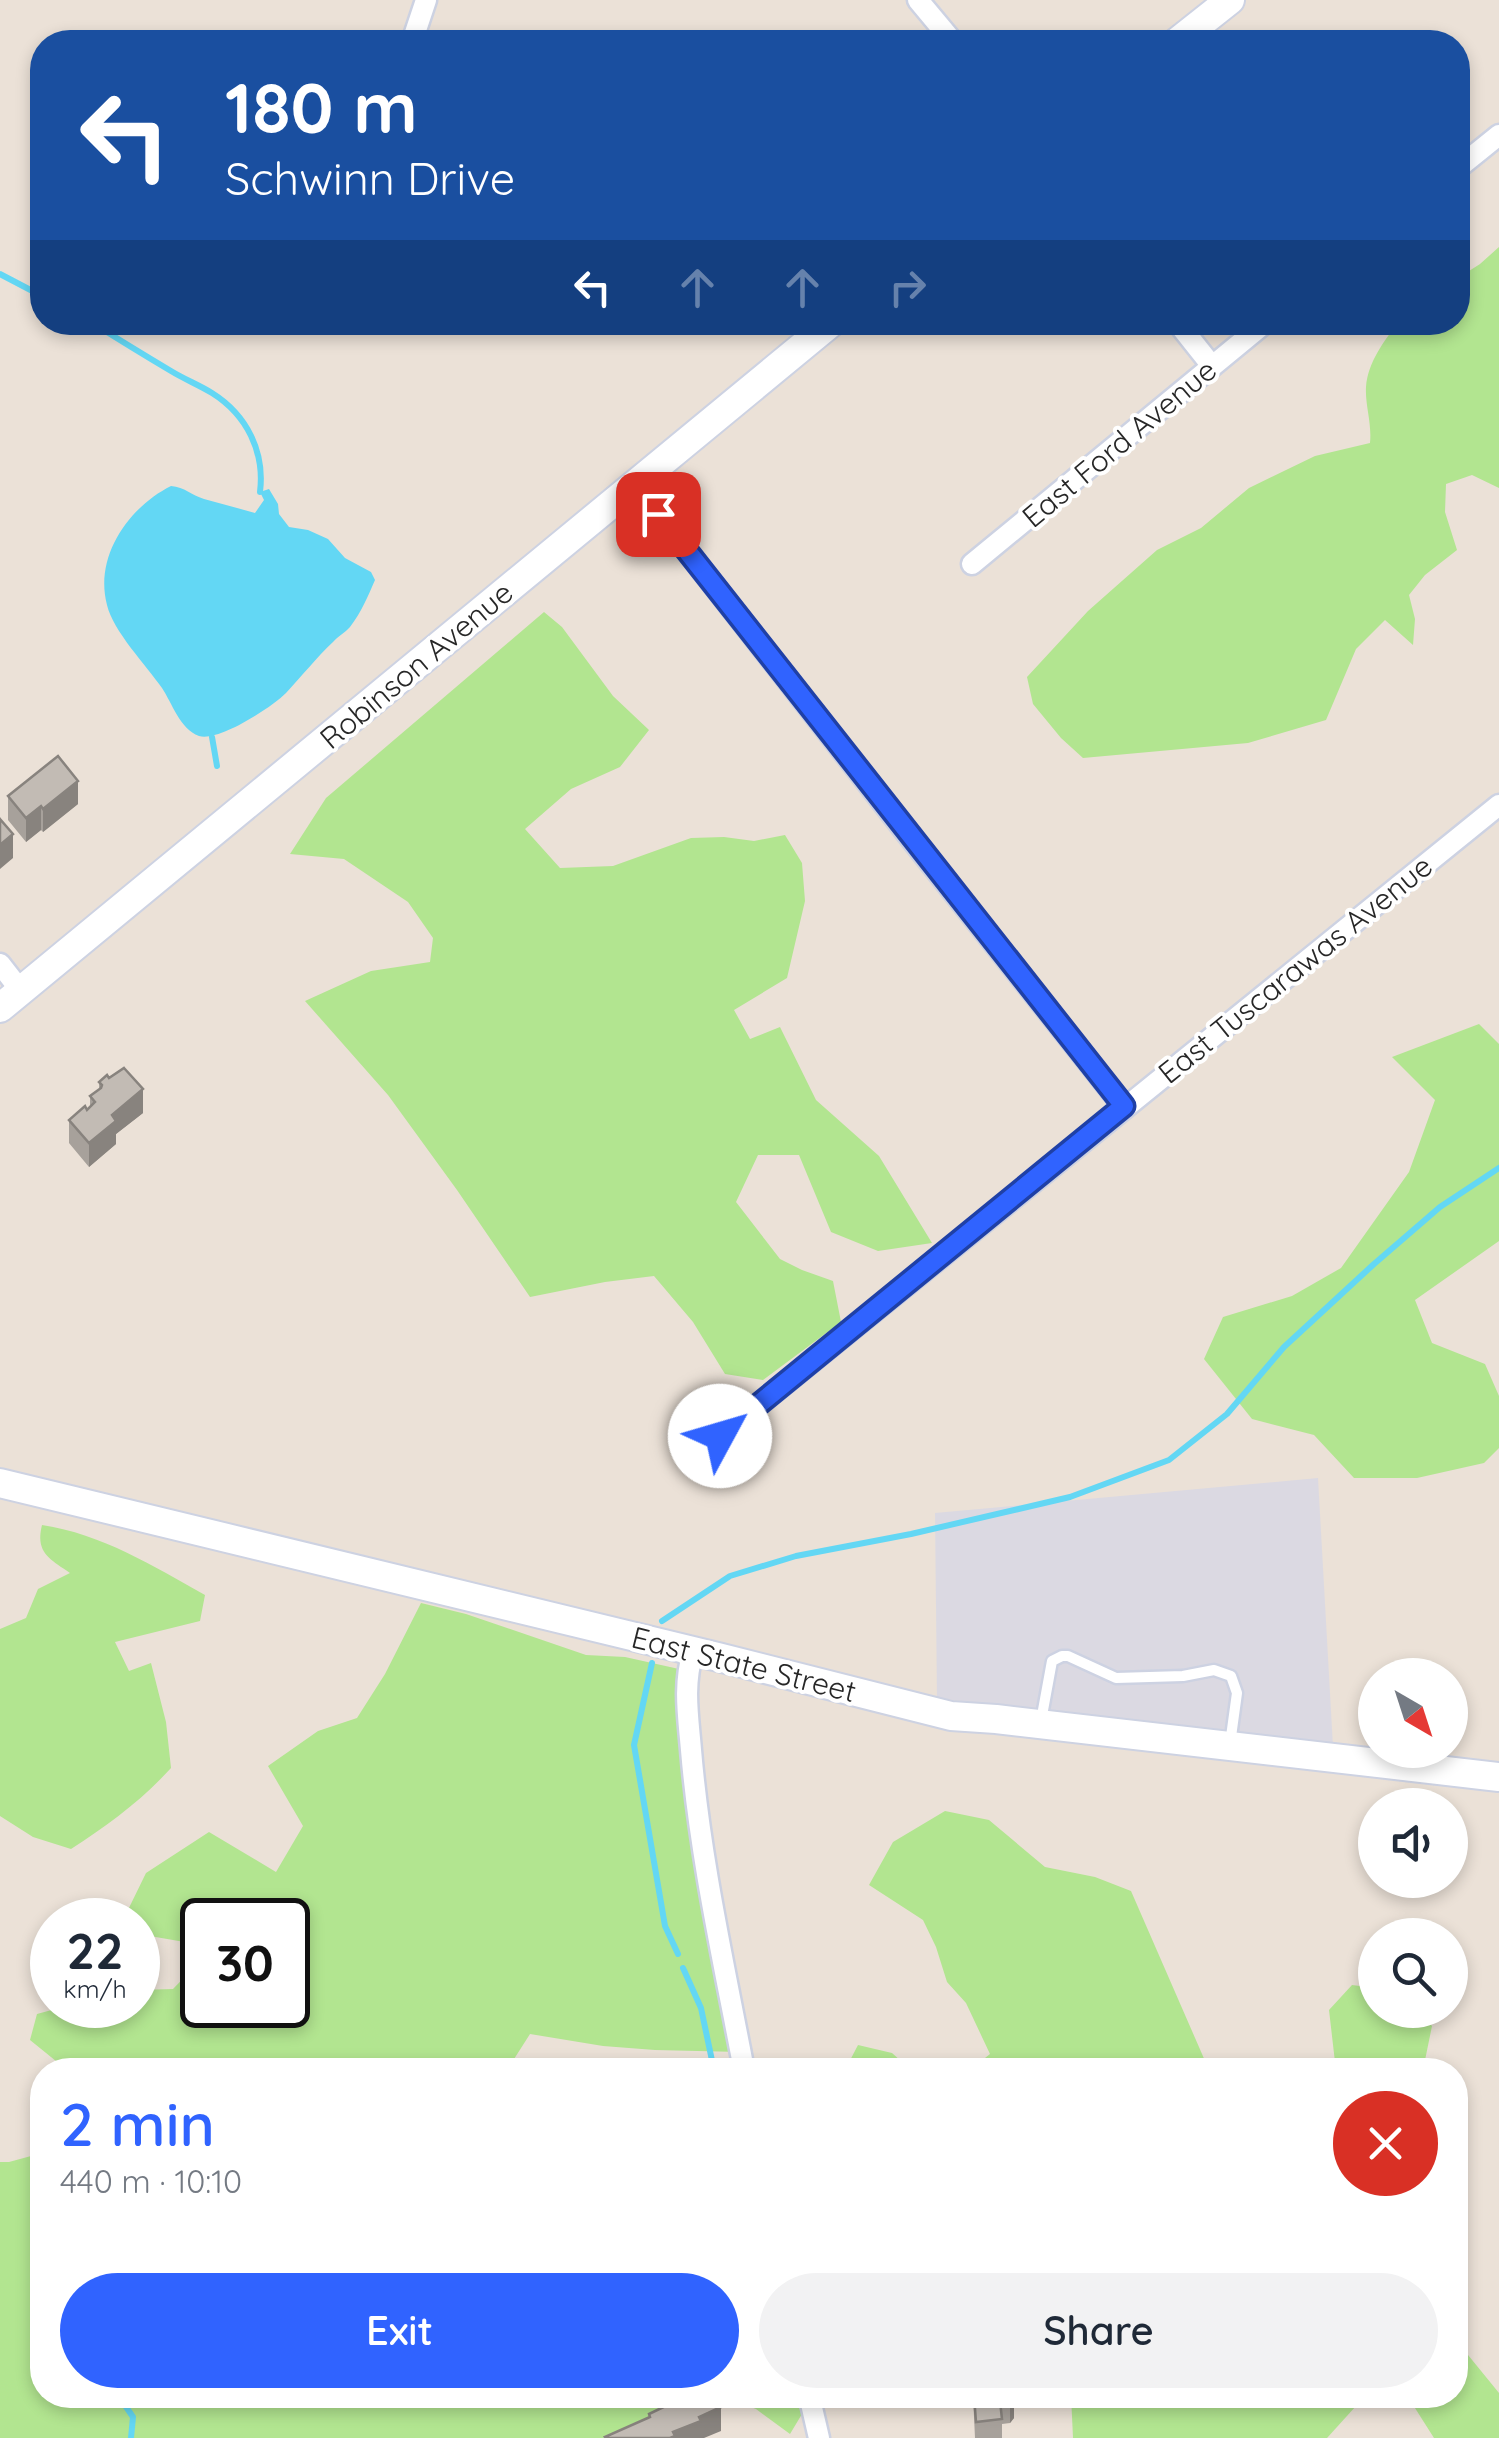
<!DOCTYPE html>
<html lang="en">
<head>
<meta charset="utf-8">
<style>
  :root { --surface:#fff; --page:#f2f2f3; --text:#1f2937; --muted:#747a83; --accent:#3063ff }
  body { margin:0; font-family:Quicksand,sans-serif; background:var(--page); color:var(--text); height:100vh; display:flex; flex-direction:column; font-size:38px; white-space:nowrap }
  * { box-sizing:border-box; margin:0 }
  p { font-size:32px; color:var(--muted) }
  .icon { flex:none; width:55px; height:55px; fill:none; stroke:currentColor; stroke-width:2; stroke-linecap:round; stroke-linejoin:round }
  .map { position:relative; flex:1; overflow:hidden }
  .side { position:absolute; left:30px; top:2058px; width:1438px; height:350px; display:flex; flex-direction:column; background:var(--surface); border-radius:40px; box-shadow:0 5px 15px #0003 }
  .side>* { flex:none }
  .banner { position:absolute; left:30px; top:30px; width:1440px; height:305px; border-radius:40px; box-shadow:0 5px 15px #0003; background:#1a4fa0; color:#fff; overflow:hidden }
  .needle { width:65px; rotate:141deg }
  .controls { position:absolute; left:1358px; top:1658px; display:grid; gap:20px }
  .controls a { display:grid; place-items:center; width:110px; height:110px; border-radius:50%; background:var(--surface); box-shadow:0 5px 15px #0003; font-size:50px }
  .speed { position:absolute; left:30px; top:1898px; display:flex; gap:20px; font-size:50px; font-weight:700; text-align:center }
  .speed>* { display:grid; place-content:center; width:130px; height:130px; border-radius:50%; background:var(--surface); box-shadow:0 5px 15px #0003; line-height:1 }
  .speed small { font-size:25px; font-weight:400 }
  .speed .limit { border:5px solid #111; border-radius:15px; background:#fff; color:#111 }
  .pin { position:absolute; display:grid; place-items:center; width:85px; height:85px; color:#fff; margin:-42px; border-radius:20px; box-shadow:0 5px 15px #0006 }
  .me { position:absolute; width:110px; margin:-55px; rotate:51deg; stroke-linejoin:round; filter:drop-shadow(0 0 8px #0008) }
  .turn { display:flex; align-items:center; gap:35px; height:210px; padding:0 30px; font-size:45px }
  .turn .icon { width:130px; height:130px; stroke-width:2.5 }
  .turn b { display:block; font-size:70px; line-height:85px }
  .lanes { display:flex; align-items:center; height:95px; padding:0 30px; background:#0003; justify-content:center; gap:50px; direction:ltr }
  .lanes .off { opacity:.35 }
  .round { display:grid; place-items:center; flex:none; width:105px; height:105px; border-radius:52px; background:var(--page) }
  .summary { display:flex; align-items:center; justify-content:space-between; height:170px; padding:0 30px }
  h1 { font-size:60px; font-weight:600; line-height:75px; color:var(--accent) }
  .action { display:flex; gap:20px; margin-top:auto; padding:20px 30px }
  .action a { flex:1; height:115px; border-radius:60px; background:var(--accent); color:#fff; font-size:40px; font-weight:600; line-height:115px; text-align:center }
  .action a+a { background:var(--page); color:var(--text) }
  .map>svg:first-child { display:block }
</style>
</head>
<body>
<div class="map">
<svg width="1499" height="2438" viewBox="0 0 1499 2438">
  <rect width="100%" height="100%" fill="#ebe1d7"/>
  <path fill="#dbd9e2" d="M 1318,1478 L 1333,1747 L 937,1698 L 935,1513 Z"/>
  <g fill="#b2e590">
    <path d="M 1499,247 L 1499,488 L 1472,475 L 1446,484 L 1445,512 L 1457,550 L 1425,575 L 1409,595 L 1415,619 L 1413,645 L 1385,620 L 1356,649 L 1326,720 L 1248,743 L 1083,758 L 1061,738 L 1033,704 L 1027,677 L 1088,611 L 1157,550 L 1201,528 L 1249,488 L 1315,456 L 1370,443 C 1372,423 1365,405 1366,387 C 1368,362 1384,341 1398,323 L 1458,322 L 1458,278 L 1480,264 Z"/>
    <path d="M 544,612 L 562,627 L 613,696 L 649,730 L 620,767 L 571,789 L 525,829 L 560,868 L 613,866 L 691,838 L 724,837 L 754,841 L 785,835 L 802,863 L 805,901 L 787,978 L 734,1010 L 750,1039 L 780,1027 L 816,1100 L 879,1156 L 932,1243 L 878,1251 L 831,1232 L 799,1155 L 758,1155 L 736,1202 L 780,1259 L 802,1270 L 833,1281 L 841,1322 L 763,1380 L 725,1374 L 693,1322 L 654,1276 L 605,1282 L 530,1297 L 457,1190 L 388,1095 L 305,1001 L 371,971 L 430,962 L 433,938 L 408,902 L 344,859 L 290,854 L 326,798 Z"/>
    <path d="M 1479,1024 L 1499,1044 L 1499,1241 L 1415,1300 L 1432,1343 L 1485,1364 L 1499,1396 L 1499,1448 L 1484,1463 L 1417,1478 L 1354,1478 L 1314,1435 L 1252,1419 L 1204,1359 L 1223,1317 L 1292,1296 L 1341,1268 L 1409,1172 L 1435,1100 L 1392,1057 Z"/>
    <path d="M 42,1525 C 102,1534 153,1566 205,1595 L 200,1621 L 115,1642 L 129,1671 L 151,1663 L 166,1722 L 171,1768 C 141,1801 108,1825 71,1849 L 33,1837 L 0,1816 L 0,1629 L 26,1618 L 38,1589 L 70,1573 C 50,1559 35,1553 42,1525 Z"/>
    <path d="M 421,1603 L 466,1614 L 586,1655 L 625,1657 L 688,1671 L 741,2052 L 763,2070 L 744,2070 L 740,2052 L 655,2050 L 603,2046 L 530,2034 L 507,2070 L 67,2070 L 30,2040 L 37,2014 L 70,2005 L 138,2005 L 138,1990 L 173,1989 L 202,1959 L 202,2005 L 288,2005 L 288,1920 L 202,1920 L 202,1945 L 144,1935 L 138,1928 L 138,1920 L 131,1920 L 126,1914 L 146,1873 L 209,1832 L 276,1872 L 303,1826 L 268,1766 L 318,1731 L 357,1718 L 385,1674 Z"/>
    <path d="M 945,1811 L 989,1820 L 1045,1867 L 1095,1877 L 1131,1891 L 1209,2070 L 970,2070 L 990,2054 L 966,2003 L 947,1982 L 936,1947 L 923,1920 L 869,1885 L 893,1842 Z"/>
    <path d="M 1352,1985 L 1375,1988 L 1375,2010 L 1417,2010 L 1432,2026 L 1423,2070 L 1332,2070 L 1335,2062 L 1329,2010 Z"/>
    <path d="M 858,2045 L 892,2053 L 911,2070 L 845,2070 Z"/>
    <path d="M 42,2153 L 42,2395 L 793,2395 L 802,2414 L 790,2434 L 756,2409 L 725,2397 L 635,2438 L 0,2438 L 0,2162 L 9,2162 Z"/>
    <path d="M 1455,2339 L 1499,2393 L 1499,2438 L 1434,2438 L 1408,2397 L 1398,2395 L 1455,2395 Z"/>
    <path d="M 1071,2395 L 1366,2395 L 1327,2438 L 1073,2438 Z"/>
  </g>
  <path fill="#63d7f4" d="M 171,486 C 185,487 191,495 204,499 C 221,504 238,508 255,513 L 264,500 L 260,492 L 269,489 L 278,504 L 279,514 L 289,527 L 308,530 L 328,539 L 345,558 L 371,572 L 375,580 C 368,596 361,613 350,627 C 345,633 338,636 333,642 C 316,658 302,676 286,693 C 272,707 219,742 199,736 C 180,729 172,703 162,688 C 146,665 113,631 107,605 C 94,556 129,507 171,486 Z"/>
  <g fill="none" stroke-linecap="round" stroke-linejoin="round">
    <g stroke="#63d7f4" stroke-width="6">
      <path d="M 0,274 L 42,296"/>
      <path d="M 91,322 C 118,339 144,355 171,371 C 184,379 199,385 212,393 C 247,415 265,452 260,492"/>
      <path d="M 212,737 L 217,766"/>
      <path d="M 662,1621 L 730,1576 L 796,1556 L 911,1534 L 1070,1497 L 1169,1460 L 1227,1414 L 1284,1347 L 1374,1264 L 1440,1207 L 1499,1168"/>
      <path d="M 652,1663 L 634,1745 L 665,1926 L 678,1954"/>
      <path d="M 683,1968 L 701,2008 L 714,2070"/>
      <path d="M 118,2395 L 133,2417 L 131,2438"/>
      <path d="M 576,2395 L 601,2400 L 613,2395"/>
    </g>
    <defs>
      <path id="lane" d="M 1041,1721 L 1052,1661 L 1062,1656 L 1068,1656 L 1116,1678 L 1183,1676 L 1214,1670 L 1231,1676 L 1237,1693 L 1230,1744"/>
      <g id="street">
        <path d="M 918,0 L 953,42"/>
        <path d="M 412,42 L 426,0"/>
        <path d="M 1458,168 L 1499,135"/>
        <path d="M 1177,322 L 1212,366"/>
        <path d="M 635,484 L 905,831 L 1124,1107"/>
        <path d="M 972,564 L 1266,322"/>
        <path d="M 0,964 L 21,991"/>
        <path d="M 720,1436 L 1499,805"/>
        <path d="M 693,1651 C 683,1686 688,1714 691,1750 C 700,1858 724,1964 744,2070"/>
        <path d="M 809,2395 L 819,2438"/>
      </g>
      <g id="secondary">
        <path d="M 1177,42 L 1230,0"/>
        <path d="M 0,1008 L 832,322"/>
        <path d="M 0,1483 L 718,1657 L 951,1716 L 996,1719 L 1499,1777"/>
      </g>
    </defs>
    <use href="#lane" stroke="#cdd2e2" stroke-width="15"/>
    <use href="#street" stroke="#cdd2e2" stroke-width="25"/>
    <use href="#secondary" stroke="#cdd2e2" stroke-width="32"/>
    <use href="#lane" stroke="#fff" stroke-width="10"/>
    <use href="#street" stroke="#fff" stroke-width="20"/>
    <use href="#secondary" stroke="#fff" stroke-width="28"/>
  </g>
  <g fill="#a7a19b">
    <path d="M 8,796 L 78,804 L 43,832 L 41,830 L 26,842 L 8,820 Z"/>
    <path d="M 99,1082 L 143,1113 L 116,1134 L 116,1144 L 89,1167 L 69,1143 L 69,1120 L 90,1107 L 90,1096 L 99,1089 Z"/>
    <path d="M 973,2395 L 1014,2395 L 1014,2418 L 1010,2423 L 1002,2424 L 1002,2438 L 975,2438 Z"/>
  </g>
  <g fill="#88837e">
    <path d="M 78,781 L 78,804 L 43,832 L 43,809 Z"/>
    <path d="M 41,806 L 41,830 L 26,842 L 26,818 Z"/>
    <path d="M 13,834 L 13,858 L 0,869 L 0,872 L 0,845 Z"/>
    <path d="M 143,1089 L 143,1113 L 116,1134 L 116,1144 L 89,1167 L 89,1143 L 112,1115 Z"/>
    <path d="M 1014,2395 L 1014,2418 L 1010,2423 L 1010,2400 Z"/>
    <path d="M 721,2407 L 721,2431 L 704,2438 L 670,2438 L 673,2432 L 699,2417 Z"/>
  </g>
  <g fill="#c2bbb4" stroke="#88837e" stroke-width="2.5">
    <path d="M 58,756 L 78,781 L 43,809 L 41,806 L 26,818 L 8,796 Z"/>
    <path d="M 0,819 L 13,834 L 0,845 Z"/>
    <path d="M 124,1068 L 143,1089 L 112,1115 L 116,1121 L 89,1143 L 69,1120 L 85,1106 L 87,1110 L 95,1102 L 90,1096 L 101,1088 L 102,1085 L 99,1082 L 107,1075 L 109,1078 Z"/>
    <path d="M 681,2395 L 716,2395 L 721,2407 L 699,2417 L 701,2421 L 673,2432 L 675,2436 L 670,2438 L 606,2438 L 605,2437 L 650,2417 L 649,2414 L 676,2401 L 675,2398 Z"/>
    <path d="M 974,2395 L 1014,2395 L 1010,2400 L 1000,2401 L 1002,2419 L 976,2422 Z"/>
  </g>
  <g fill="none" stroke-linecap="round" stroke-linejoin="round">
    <defs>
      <path id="route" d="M 658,514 L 1124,1106 L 720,1436"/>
    </defs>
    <use href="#route" stroke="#1f40a6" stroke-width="25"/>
    <use href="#route" stroke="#3063ff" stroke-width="18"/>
  </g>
  <g text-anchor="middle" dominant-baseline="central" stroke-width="8" stroke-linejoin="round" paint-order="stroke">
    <g font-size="30" fill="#272727" stroke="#fff">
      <text transform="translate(1119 443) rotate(-40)">East Ford Avenue</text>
      <text transform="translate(416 665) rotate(-40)">Robinson Avenue</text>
      <text transform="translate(1295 969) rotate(-39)">East Tuscarawas Avenue</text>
      <text transform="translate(744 1664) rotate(14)">East State Street</text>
    </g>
  </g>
</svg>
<div class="controls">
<a><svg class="needle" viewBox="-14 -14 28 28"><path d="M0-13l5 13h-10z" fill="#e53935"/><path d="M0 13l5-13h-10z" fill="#747a83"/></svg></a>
<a><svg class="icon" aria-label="sound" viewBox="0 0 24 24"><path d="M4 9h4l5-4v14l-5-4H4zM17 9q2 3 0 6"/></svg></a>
<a><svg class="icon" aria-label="search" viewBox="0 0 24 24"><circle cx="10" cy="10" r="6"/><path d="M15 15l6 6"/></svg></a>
</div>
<div class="speed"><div>22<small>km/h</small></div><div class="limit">30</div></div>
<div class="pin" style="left:658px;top:514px;background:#d93025"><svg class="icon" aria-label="arrive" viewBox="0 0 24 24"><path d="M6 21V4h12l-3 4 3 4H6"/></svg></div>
<svg class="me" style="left:720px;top:1436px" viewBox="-20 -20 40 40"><circle r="19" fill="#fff"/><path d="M0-13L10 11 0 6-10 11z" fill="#3063ff"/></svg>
<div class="banner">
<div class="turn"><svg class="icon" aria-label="left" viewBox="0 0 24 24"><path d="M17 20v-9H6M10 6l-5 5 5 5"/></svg><div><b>180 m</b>Schwinn Drive</div></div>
<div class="lanes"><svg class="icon" aria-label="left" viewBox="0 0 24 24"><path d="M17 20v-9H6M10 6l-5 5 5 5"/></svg><svg class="icon off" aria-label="ahead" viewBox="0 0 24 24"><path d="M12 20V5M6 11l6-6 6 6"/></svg><svg class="icon off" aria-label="ahead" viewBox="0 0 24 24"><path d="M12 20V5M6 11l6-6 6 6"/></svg><svg class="icon off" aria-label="right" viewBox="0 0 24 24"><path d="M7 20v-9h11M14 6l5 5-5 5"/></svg></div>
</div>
<section class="side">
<div class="summary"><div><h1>2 min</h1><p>440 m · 10:10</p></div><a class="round" style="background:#d93025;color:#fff"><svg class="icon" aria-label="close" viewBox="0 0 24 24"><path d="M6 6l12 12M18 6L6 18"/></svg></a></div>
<div class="action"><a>Exit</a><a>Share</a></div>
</section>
</div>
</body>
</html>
